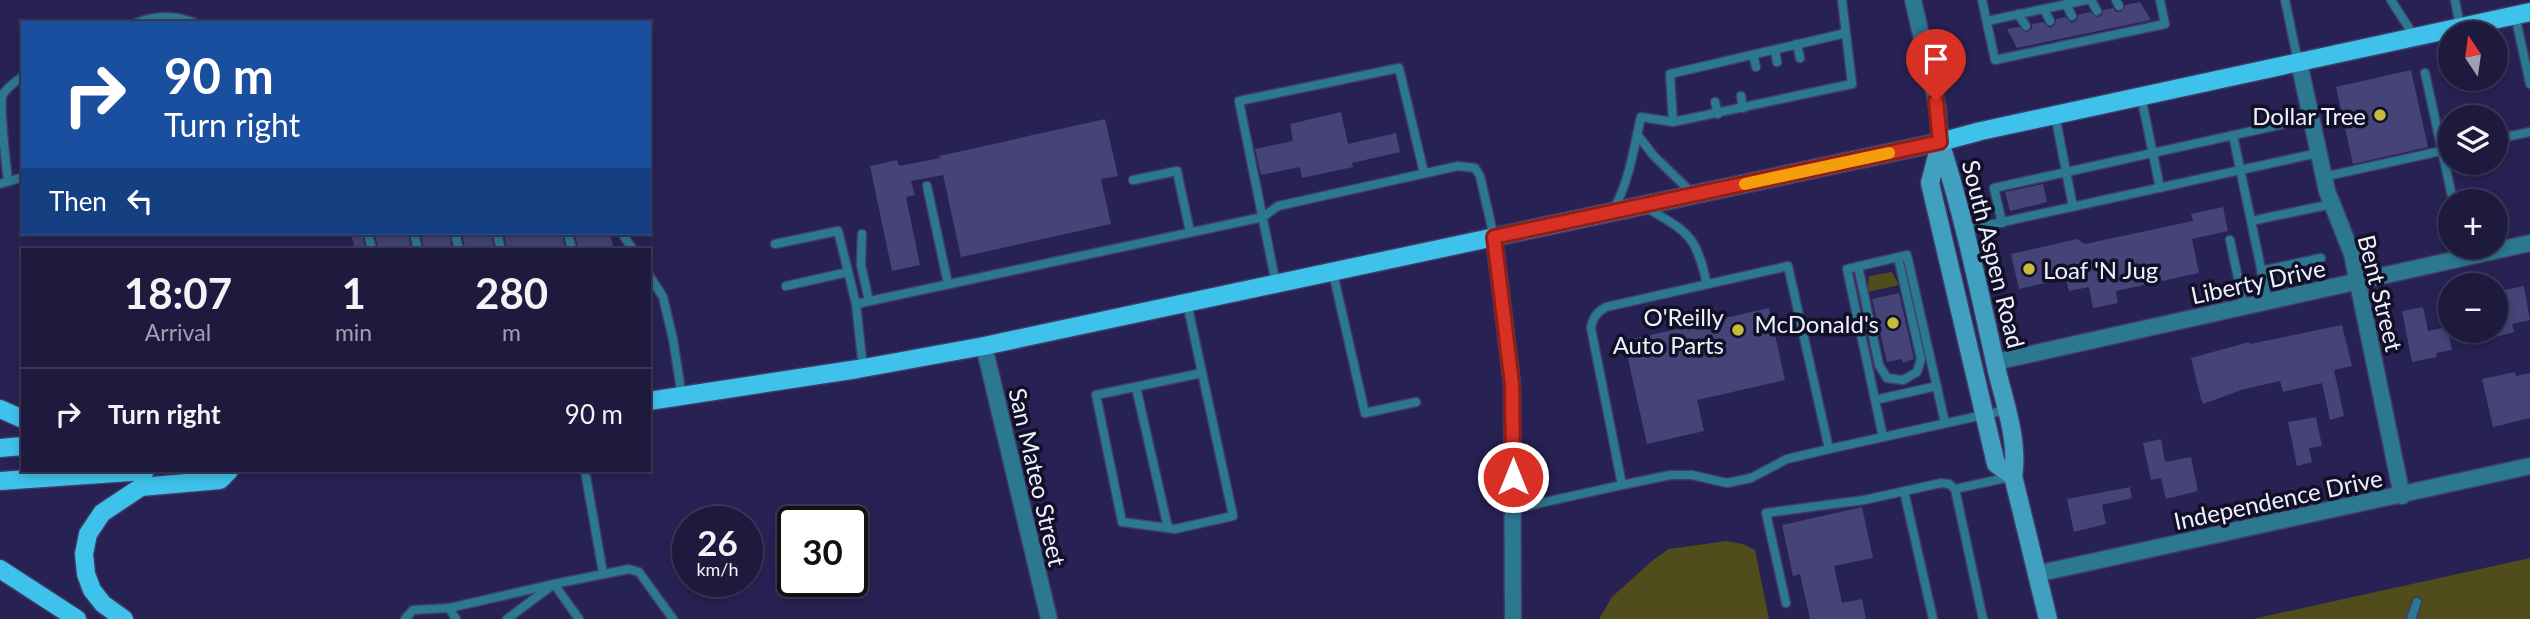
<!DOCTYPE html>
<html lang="en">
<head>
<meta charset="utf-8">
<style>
  :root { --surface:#1d1a3e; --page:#252345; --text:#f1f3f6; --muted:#a0a1b0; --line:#3b3858 }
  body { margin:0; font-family:Lato,sans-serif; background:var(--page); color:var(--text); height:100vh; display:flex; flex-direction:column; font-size:26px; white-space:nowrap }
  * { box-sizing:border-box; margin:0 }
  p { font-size:23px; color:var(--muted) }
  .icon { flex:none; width:38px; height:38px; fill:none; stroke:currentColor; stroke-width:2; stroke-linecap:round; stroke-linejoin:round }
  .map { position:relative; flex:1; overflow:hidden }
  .drawer { position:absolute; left:21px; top:248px; width:630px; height:224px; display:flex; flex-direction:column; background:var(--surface); border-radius:0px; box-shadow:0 4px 10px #0003,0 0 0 2px var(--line) }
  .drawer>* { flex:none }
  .top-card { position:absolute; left:21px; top:21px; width:630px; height:214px; border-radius:0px; box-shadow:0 4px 10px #0003,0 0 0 2px var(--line); background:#1a4fa0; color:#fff; overflow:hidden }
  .needle { width:46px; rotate:347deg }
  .fabs { position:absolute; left:2438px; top:21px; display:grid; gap:14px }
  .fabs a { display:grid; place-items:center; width:70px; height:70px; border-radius:50%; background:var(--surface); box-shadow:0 4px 10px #0003,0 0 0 2px var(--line); font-size:35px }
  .speed { position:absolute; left:672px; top:506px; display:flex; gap:14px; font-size:35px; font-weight:700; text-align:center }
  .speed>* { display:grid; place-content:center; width:91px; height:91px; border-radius:50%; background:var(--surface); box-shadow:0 4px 10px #0003,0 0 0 2px var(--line); line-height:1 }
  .speed small { font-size:18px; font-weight:400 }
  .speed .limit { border:4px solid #111; border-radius:10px; background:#fff; color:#111 }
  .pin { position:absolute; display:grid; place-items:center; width:60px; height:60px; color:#fff; margin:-72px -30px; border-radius:50% 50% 50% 0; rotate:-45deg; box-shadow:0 0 7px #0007 }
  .pin .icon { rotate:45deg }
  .me { position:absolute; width:77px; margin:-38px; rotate:0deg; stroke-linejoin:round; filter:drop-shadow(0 0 5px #0008) }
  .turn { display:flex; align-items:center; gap:24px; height:147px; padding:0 28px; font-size:32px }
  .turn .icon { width:91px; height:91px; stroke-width:2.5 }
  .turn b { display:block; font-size:49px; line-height:60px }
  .then { display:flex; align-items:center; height:66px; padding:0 28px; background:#0003; gap:14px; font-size:26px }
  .eta { display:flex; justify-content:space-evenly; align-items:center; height:119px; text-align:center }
  .eta b { font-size:42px; font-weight:700; line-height:49px }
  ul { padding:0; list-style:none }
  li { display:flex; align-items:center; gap:21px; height:91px; padding:0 28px; border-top:2px solid var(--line) }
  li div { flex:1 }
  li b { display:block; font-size:26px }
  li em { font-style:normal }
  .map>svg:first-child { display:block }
</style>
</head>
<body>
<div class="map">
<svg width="2530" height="619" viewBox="0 0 2530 619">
  <rect width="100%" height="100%" fill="#272253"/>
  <g fill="#514c1b">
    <path d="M 1892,272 L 1899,285 L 1867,292 L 1869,276 Z"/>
    <path d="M 1726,541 L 1743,544 L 1755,550 L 1769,619 L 1599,619 L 1612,597 L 1653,560 L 1669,549 Z"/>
    <path d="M 2530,558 L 2530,619 L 2253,619 Z"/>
  </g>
  <g fill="#454377">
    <path d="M 2140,2 L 2151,20 L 2017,48 L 2007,29 L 2019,27 L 2027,32 L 2032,29 L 2032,24 L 2043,22 L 2050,28 L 2055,25 L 2056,19 L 2065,17 L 2072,23 L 2077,20 L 2078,15 L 2090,12 L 2098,17 L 2102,15 L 2103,10 L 2113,8 L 2116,12 L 2121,12 L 2125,5 Z"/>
    <path d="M 2411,70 L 2428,147 L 2353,164 L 2336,87 Z"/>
    <path d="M 1341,112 L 1348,144 L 1396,133 L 1400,152 L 1352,163 L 1353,167 L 1302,178 L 1300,167 L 1261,175 L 1255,149 L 1293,141 L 1290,124 Z"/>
    <path d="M 1105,119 L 1118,176 L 1101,179 L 1111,224 L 961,257 L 943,175 L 911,181 L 915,195 L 906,197 L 920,265 L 892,271 L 870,166 L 897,160 L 899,166 L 940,158 L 939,156 Z"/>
    <path d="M 2043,184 L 2047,202 L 2010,211 L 2005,192 Z"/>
    <path d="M 2223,207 L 2228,231 L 2192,239 L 2199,273 L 2116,291 L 2118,303 L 2093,308 L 2089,287 L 2069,291 L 2066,278 L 2019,289 L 2011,254 L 2077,239 L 2085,244 L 2193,221 L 2191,214 Z"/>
    <path d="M 351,233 L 362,233 L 365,250 L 355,250 Z"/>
    <path d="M 375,233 L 408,233 L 411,250 L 378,250 Z"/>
    <path d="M 421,233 L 449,233 L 452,250 L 424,250 Z"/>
    <path d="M 462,233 L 491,233 L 494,250 L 465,250 Z"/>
    <path d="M 504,233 L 562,233 L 565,250 L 507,250 Z"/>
    <path d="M 575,233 L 610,233 L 614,250 L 578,250 Z"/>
    <path d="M 2524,286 L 2530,320 L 2512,324 L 2514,332 L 2496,337 L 2496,292 Z"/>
    <path d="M 1899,293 L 1914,359 L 1903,363 L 1902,359 L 1887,362 L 1872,299 Z"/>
    <path d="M 2423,307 L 2428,331 L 2447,327 L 2452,350 L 2436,353 L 2437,357 L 2412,362 L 2402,311 Z"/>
    <path d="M 1769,308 L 1785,380 L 1697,400 L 1704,431 L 1647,444 L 1624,341 Z"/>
    <path d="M 2342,325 L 2352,366 L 2334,370 L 2344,416 L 2330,420 L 2322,383 L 2283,392 L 2280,381 L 2241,390 L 2203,404 L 2201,399 L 2191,358 L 2249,342 L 2250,344 Z"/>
    <path d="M 2515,372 L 2516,376 L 2530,373 L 2530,418 L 2493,427 L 2482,379 Z"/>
    <path d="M 2316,417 L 2322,446 L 2309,448 L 2312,462 L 2297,466 L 2288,422 Z"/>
    <path d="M 2161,439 L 2165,462 L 2191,457 L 2198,491 L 2166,499 L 2161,478 L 2151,480 L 2143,443 Z"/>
    <path d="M 2130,487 L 2132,498 L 2102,505 L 2106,524 L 2074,532 L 2067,499 Z"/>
    <path d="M 1862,507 L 1873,558 L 1834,566 L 1842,603 L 1862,599 L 1866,619 L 1810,619 L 1800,574 L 1793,576 L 1782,525 Z"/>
  </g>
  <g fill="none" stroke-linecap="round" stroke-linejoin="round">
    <defs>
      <g id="lane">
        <path d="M 1982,0 L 1995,60 L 2165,24 L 2160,0"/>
        <path d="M 2091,0 L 2097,11"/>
        <path d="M 2116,0 L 2119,6"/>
        <path d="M 2285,0 L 2298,62"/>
        <path d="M 2391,0 L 2414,36"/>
        <path d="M 2455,0 L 2460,27"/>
        <path d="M 2066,4 L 2072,16"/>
        <path d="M 2044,9 L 2050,21"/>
        <path d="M 2018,14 L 2026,26"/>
        <path d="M 2515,15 L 2530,84"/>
        <path d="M 1987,21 L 2086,0"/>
        <path d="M 136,23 C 157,15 174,15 195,23"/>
        <path d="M 1797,44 L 1800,58"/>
        <path d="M 1775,50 L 1777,62"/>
        <path d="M 1753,55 L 1756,67"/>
        <path d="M 2425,73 L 2453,201"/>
        <path d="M 1741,96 L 1743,108"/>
        <path d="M 2141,96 L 2160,188"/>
        <path d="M 1715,102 L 1718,114"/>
        <path d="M 2055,115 L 2073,207"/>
        <path d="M 1673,122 L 1670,74 L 1846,33"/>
        <path d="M 1637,134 L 1653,155 L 1692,193"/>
        <path d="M 2233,135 L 2268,302"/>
        <path d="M 2496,139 L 2530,132"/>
        <path d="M 2323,177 L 2450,149"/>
        <path d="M 1133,180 L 1177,171 L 1190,232"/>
        <path d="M 8,181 C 6,164 0,109 2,96 C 6,88 16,81 23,76"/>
        <path d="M 0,184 L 23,177"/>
        <path d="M 927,186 L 948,284"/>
        <path d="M 1644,206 C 1688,233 1695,232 1707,284"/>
        <path d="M 1614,209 C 1629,181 1634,148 1641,117 L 1673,122 L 1852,84 L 1842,0"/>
        <path d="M 2251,221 L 2332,204"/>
        <path d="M 2002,223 L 1994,188 L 2311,118"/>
        <path d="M 1966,230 L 2318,153"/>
        <path d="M 368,233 L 372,250"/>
        <path d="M 414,233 L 418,250"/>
        <path d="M 455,233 L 459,250"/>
        <path d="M 497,233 L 501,250"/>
        <path d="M 568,233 L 572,250"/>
        <path d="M 622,233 L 633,250"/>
        <path d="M 862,234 L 861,265 L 869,301"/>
        <path d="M 2230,240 L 2244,307"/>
        <path d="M 775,244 L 838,231 L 856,304"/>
        <path d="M 1858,266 L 1879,365 L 1887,378 L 1903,380 L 1917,372 L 1921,359 L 1898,257"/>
        <path d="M 2261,271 L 2321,258"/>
        <path d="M 1333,273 L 1365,413 L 1416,402"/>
        <path d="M 649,275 L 663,297 L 673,339 L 682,397"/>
        <path d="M 1276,284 L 1239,101 L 1399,68 L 1424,173"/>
        <path d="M 786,286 L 848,272"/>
        <path d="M 1187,303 L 1233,516 L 1175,529 L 1122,522 L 1096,395 L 1202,373"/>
        <path d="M 863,368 L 856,304 L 1263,217 L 1278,206 L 1458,166 L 1475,168 L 1480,176 L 1494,237"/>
        <path d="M 1136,387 L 1168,528"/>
        <path d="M 1875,400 L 1937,386"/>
        <path d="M 1883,437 L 1847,269 L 1907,255 L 1945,423"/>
        <path d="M 1829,449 L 2006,410"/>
        <path d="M 585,471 L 603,573"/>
        <path d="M 1955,489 L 2010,477"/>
        <path d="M 1904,491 L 1933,619"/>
        <path d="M 1513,509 L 1622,485 L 1591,328 C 1593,317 1597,312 1606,307 L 1788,266 L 1829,449 L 1787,459 L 1751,478 L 1727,483 L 1692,475 L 1670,475 L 1622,485"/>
        <path d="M 1786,603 L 1766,513 L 1864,500 L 1941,483 L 1949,484 L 1955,489 L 1983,619"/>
        <path d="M 405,619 L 413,610 L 449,608"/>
        <path d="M 456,619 L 449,608 L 554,584 L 579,619"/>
        <path d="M 507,619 L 554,584 L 629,569 L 639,572 L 673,619"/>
        <path d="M 2411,619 L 2417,602"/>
      </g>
      <g id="street">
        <path d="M 1913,0 L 1938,109 L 1940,142"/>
        <path d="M 2299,62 L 2327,191 L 2352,254 L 2402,496"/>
        <path d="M 1494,237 L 1512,384 L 1513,619"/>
        <path d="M 984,346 L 1049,619"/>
        <path d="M 1995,362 L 2530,243"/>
        <path d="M 2036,574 L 2530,466"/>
      </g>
      <g id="secondary">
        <path d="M 1940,142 C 1964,217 1980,295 1997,371 C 2005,404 2019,443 2013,476 L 2048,619"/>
        <path d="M 1940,144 L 1930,183 L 1996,464 L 2013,476"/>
      </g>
      <g id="primary">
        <path d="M 649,401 L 858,369 L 984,346 L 1940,142 L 1981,131 L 2530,12"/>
        <path d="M 0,409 L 23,419"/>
        <path d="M 0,448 L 23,446"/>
        <path d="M 0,481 L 145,471"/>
        <path d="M 0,569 L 77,619"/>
        <path d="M 124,619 L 103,604 L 92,590 L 86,574 L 84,554 L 88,534 L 102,513 L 141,487 L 220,480 L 229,471"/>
      </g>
    </defs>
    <use href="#lane" stroke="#3f3b67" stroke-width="11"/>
    <use href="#street" stroke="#3f3b67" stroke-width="19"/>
    <use href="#secondary" stroke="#3f3b67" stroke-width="21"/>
    <use href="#primary" stroke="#3f3b67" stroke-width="21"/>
    <use href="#lane" stroke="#2c7891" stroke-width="8"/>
    <use href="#street" stroke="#2c7891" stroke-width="16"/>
    <use href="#secondary" stroke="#41a0c0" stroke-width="18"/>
    <use href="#primary" stroke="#3ec1ea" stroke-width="18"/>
  </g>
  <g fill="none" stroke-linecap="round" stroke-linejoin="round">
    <defs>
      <path id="route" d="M 1513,477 L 1512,384 L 1494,237 L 1940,142 L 1936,101"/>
    </defs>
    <use href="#route" stroke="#8d1f18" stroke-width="18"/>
    <use href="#route" stroke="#d93025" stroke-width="12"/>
    <path stroke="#f59e0b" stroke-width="12" d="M 1745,184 L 1889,153"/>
  </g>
  <g fill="#c7bb3b" stroke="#111026" stroke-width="2.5">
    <circle cx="2380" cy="115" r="7"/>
    <circle cx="2029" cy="269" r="7"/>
    <circle cx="1893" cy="323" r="7"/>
    <circle cx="1738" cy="330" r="7"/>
  </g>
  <g text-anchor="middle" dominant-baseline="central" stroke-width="7" stroke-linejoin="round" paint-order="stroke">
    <g font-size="24" fill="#eff0fd" stroke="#111026" text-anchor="end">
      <text x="2366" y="115">Dollar Tree</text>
      <text x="2043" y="269" text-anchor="start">Loaf 'N Jug</text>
      <text x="1724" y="316">O'Reilly<tspan x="1724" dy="28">Auto Parts</tspan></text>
      <text x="1879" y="323">McDonald's</text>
    </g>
    <g font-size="24" fill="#eff0fd" stroke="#111026">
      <text transform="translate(1994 254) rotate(76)">South Aspen Road</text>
      <text transform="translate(2258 281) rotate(-12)">Liberty Drive</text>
      <text transform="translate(2381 293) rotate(76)">Bent Street</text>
      <text transform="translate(1038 477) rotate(77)">San Mateo Street</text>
      <text transform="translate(2278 499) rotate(-12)">Independence Drive</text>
    </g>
  </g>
</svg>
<div class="fabs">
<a><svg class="needle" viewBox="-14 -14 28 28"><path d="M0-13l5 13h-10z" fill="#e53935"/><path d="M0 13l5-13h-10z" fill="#a0a1b0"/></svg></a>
<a><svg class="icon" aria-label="layers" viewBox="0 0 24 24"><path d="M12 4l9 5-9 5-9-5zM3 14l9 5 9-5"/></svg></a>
<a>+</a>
<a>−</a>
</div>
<div class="speed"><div>26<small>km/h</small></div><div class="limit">30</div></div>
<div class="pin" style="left:1936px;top:101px;background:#d93025"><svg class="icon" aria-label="arrive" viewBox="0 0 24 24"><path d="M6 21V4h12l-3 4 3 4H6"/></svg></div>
<svg class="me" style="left:1513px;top:477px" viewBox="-20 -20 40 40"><circle r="17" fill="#d93025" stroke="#fff" stroke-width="3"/><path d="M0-11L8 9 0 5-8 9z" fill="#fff"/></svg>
<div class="top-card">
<div class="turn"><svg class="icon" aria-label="right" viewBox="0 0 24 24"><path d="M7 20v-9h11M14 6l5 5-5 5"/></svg><div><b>90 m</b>Turn right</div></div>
<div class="then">Then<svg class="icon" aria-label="left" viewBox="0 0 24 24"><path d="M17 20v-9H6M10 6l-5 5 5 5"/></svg></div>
</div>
<section class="drawer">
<div class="eta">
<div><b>18:07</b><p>Arrival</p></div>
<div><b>1</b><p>min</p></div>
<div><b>280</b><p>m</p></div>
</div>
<ul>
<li><svg class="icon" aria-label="right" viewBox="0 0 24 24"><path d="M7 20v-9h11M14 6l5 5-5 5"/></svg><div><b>Turn right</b></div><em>90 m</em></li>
</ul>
</section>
</div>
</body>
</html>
